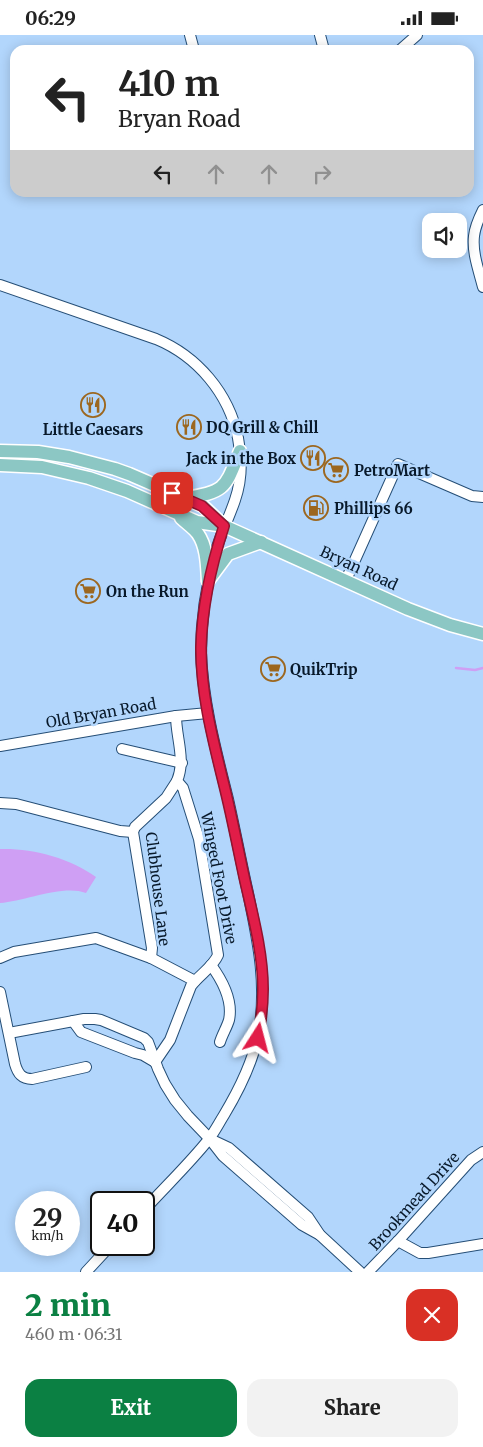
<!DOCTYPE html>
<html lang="en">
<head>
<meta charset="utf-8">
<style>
  :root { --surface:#fff; --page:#f2f2f2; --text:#222; --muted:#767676; --accent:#0b8043 }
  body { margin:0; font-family:Merriweather,serif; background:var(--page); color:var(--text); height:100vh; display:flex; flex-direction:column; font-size:19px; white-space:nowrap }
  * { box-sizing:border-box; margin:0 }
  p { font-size:16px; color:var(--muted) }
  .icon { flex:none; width:28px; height:28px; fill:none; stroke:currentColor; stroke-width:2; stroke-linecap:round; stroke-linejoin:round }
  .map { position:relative; height:1237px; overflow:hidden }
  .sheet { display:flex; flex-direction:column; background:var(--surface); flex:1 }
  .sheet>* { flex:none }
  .top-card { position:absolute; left:10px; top:10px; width:464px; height:152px; border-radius:15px; box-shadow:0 2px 12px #0003; background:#fff; color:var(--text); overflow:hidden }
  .tools { position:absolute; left:422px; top:178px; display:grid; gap:10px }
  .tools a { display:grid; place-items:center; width:45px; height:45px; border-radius:10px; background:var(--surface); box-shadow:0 2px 12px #0003; font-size:25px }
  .speed { position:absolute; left:15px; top:1156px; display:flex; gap:10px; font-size:25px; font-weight:700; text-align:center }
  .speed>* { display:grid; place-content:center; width:65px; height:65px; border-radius:50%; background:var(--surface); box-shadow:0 2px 12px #0003; line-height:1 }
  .speed small { font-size:12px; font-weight:400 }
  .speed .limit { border:2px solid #111; border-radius:8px; background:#fff; color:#111 }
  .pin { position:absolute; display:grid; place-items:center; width:42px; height:42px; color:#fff; margin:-21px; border-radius:10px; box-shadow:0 2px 8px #0006 }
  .me { position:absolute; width:55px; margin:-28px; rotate:9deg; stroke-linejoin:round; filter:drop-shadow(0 0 4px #0008) }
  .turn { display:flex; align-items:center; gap:18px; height:105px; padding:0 25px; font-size:22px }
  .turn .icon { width:65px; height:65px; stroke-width:2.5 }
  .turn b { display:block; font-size:35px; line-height:42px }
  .lanes { display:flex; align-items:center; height:48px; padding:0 25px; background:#0003; justify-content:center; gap:25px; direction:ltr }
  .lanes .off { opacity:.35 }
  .round { display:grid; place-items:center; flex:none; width:52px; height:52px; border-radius:15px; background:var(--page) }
  .headline { display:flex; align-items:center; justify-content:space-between; height:85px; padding:0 25px }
  h1 { font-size:30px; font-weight:800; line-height:38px; color:var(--accent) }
  .button { display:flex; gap:10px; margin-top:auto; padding:10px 25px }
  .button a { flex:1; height:58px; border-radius:15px; background:var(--accent); color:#fff; font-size:20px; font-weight:800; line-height:58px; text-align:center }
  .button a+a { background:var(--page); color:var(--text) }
  .status { display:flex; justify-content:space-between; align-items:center; height:35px; padding:0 25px; background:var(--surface); direction:ltr }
  .status svg { height:14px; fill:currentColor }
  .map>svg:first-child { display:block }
</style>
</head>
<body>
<div class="status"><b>06:29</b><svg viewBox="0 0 49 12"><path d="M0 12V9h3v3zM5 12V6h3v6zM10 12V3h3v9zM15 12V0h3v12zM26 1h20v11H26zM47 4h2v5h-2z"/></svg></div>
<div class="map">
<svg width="483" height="1237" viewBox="0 0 483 1237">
  <rect width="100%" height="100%" fill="#b2d6fc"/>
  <path fill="#cf9ff4" d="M 0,814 C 32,813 70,823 96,842 L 86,858 C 64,849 25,866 0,868 Z"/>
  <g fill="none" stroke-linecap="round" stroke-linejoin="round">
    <path stroke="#cf9ff4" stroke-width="2.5" d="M 456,633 L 475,635 L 483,633"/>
    <defs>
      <g id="minor">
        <path d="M 190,0 L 194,15"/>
        <path d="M 320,0 L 324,15"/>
        <path d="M 400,15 L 417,0"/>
        <path d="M 483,175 C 479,183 475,192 474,201 C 472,218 479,236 483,252"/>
        <path d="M 0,250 L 156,304 C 197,321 229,358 238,403 C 242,423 242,445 235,465 C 229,483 220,500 215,519 C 206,551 201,585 201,618 C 203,668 216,716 228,764 C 235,795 241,827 248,858 C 258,906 268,952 258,1001 C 252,1029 239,1055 224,1080 C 219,1088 215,1096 209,1104 C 190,1128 165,1152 144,1175"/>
        <path d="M 346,545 L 398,429 L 472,461 L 483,462"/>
        <path d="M 0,711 L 176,681 L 208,678"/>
        <path d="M 122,714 L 182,728"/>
        <path d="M 0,768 L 16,769 L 120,796 L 133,797"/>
        <path d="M 0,923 L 14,917 L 96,903 L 151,923 L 195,946"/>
        <path d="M 151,923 L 152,913 L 133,797 L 135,792 L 166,763 L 177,746"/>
        <path d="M 211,930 C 222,945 233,966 229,985 C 227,992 222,1000 220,1007"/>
        <path d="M 0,957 L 15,1029 C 18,1039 22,1044 32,1044 L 86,1032"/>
        <path d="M 73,986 L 81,997 L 135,1018 L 143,1020 L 155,1027"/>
        <path d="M 9,998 L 84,984 L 95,984 L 101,985 L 144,1003 L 148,1007 L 158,1034 L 165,1049 L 175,1065 L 188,1081 L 209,1103 L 223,1121 L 302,1190 L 320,1200"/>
        <path d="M 155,1027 L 170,1005 L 191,951 C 199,940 213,932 218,920 L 199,804 L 183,753 L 177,746 C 186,724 176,703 176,681"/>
        <path d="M 212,1105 L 229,1113 L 308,1182 L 320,1200 L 360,1237"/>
        <path d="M 398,1206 L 420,1218 L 428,1218 L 483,1209"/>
        <path d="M 86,1237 L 111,1210"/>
        <path d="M 368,1237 L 398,1206 L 471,1125 L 483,1117"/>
      </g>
      <g id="major">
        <path d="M 0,416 L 38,417 L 69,422 L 115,434 L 129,439 L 203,471 L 224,491"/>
        <path d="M 0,430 L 42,432 L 89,443 L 127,456 L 197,487 L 224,491 L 408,574 L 450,590 L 483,599"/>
        <path d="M 185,463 C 226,457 225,453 240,416"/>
        <path d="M 181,483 C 186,488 194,493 198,499 C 207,512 207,531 208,546"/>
        <path d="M 208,546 L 228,519 L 261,507"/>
      </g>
    </defs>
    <use href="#minor" stroke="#254e76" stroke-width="12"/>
    <use href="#major" stroke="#fff" stroke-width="15"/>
    <use href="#minor" stroke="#fff" stroke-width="10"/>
    <use href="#major" stroke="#8cc7c4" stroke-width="12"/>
  </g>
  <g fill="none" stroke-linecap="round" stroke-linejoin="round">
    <defs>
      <path id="route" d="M 172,458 L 202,471 L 224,491 C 211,531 202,570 201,613 C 201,660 213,705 224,750 C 232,782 238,814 245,846 C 253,881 263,918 263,954 C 263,970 261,987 258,1003"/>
    </defs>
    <use href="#route" stroke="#92132f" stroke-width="12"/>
    <use href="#route" stroke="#e11d48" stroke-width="9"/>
  </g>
  <defs>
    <symbol id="restaurant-ring" viewBox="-11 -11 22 22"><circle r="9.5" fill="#b2d6fc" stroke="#9c671f" stroke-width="1.5"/><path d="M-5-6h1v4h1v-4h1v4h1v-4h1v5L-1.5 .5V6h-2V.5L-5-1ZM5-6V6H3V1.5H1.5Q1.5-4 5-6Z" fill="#9c671f"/></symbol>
    <symbol id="supermarket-ring" viewBox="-11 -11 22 22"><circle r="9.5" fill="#b2d6fc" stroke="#9c671f" stroke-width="1.5"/><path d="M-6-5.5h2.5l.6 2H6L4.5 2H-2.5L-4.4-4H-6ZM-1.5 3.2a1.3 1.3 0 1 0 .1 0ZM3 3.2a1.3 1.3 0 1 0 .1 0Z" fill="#9c671f"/></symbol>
    <symbol id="fuel-ring" viewBox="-11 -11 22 22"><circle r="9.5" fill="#b2d6fc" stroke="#9c671f" stroke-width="1.5"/><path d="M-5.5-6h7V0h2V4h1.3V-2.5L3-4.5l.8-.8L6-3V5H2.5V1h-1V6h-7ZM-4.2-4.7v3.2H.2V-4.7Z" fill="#9c671f"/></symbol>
  </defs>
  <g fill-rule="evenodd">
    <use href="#restaurant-ring" x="79" y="356" width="28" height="28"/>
    <use href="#restaurant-ring" x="175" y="378" width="28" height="28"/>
    <use href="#restaurant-ring" x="299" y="409" width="28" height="28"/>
    <use href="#supermarket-ring" x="322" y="421" width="28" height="28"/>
    <use href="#fuel-ring" x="302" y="459" width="28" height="28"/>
    <use href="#supermarket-ring" x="74" y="542" width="28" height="28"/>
    <use href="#supermarket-ring" x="259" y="620" width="28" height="28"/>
  </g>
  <g text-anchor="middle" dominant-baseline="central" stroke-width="5" stroke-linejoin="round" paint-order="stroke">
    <g font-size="15" font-weight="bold" fill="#08192a" stroke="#b2d6fc" text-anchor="start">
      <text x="206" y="392">DQ Grill &amp; Chill</text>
      <text x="93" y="394" text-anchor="middle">Little Caesars</text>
      <text x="296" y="423" text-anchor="end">Jack in the Box</text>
      <text x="354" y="435">PetroMart</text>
      <text x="334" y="473">Phillips 66</text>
      <text x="106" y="556">On the Run</text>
      <text x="290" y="634">QuikTrip</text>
    </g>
    <g font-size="15" fill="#08192a" stroke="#b2d6fc">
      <text transform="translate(359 533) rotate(25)">Bryan Road</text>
      <text transform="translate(101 678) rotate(-10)">Old Bryan Road</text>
      <text transform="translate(219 843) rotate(79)">Winged Foot Drive</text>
      <text transform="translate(158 854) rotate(83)">Clubhouse Lane</text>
      <text transform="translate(414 1166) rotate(-48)">Brookmead Drive</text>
    </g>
  </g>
</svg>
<div class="tools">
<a><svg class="icon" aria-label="sound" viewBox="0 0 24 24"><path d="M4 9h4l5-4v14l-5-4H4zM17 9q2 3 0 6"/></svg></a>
</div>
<div class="speed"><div>29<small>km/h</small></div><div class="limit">40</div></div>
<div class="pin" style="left:172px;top:458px;background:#d93025"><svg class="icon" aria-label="arrive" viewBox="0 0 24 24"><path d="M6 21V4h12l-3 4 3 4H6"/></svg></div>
<svg class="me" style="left:258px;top:1003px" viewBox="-20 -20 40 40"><path d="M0-17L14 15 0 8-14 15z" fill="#e11d48" stroke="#fff" stroke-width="4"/></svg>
<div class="top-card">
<div class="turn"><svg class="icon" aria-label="left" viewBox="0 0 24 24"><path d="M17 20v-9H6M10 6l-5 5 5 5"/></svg><div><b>410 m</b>Bryan Road</div></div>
<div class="lanes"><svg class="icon" aria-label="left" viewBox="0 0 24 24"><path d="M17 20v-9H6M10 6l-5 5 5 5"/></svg><svg class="icon off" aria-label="ahead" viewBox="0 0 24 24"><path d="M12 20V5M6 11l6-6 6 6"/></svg><svg class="icon off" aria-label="ahead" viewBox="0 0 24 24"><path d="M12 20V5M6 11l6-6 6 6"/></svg><svg class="icon off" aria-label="right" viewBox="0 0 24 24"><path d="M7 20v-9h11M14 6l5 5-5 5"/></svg></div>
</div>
</div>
<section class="sheet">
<div class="headline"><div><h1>2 min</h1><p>460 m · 06:31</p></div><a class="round" style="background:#d93025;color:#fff"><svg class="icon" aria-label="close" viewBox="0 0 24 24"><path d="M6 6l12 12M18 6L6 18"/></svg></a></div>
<div class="button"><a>Exit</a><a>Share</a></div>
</section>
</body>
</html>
